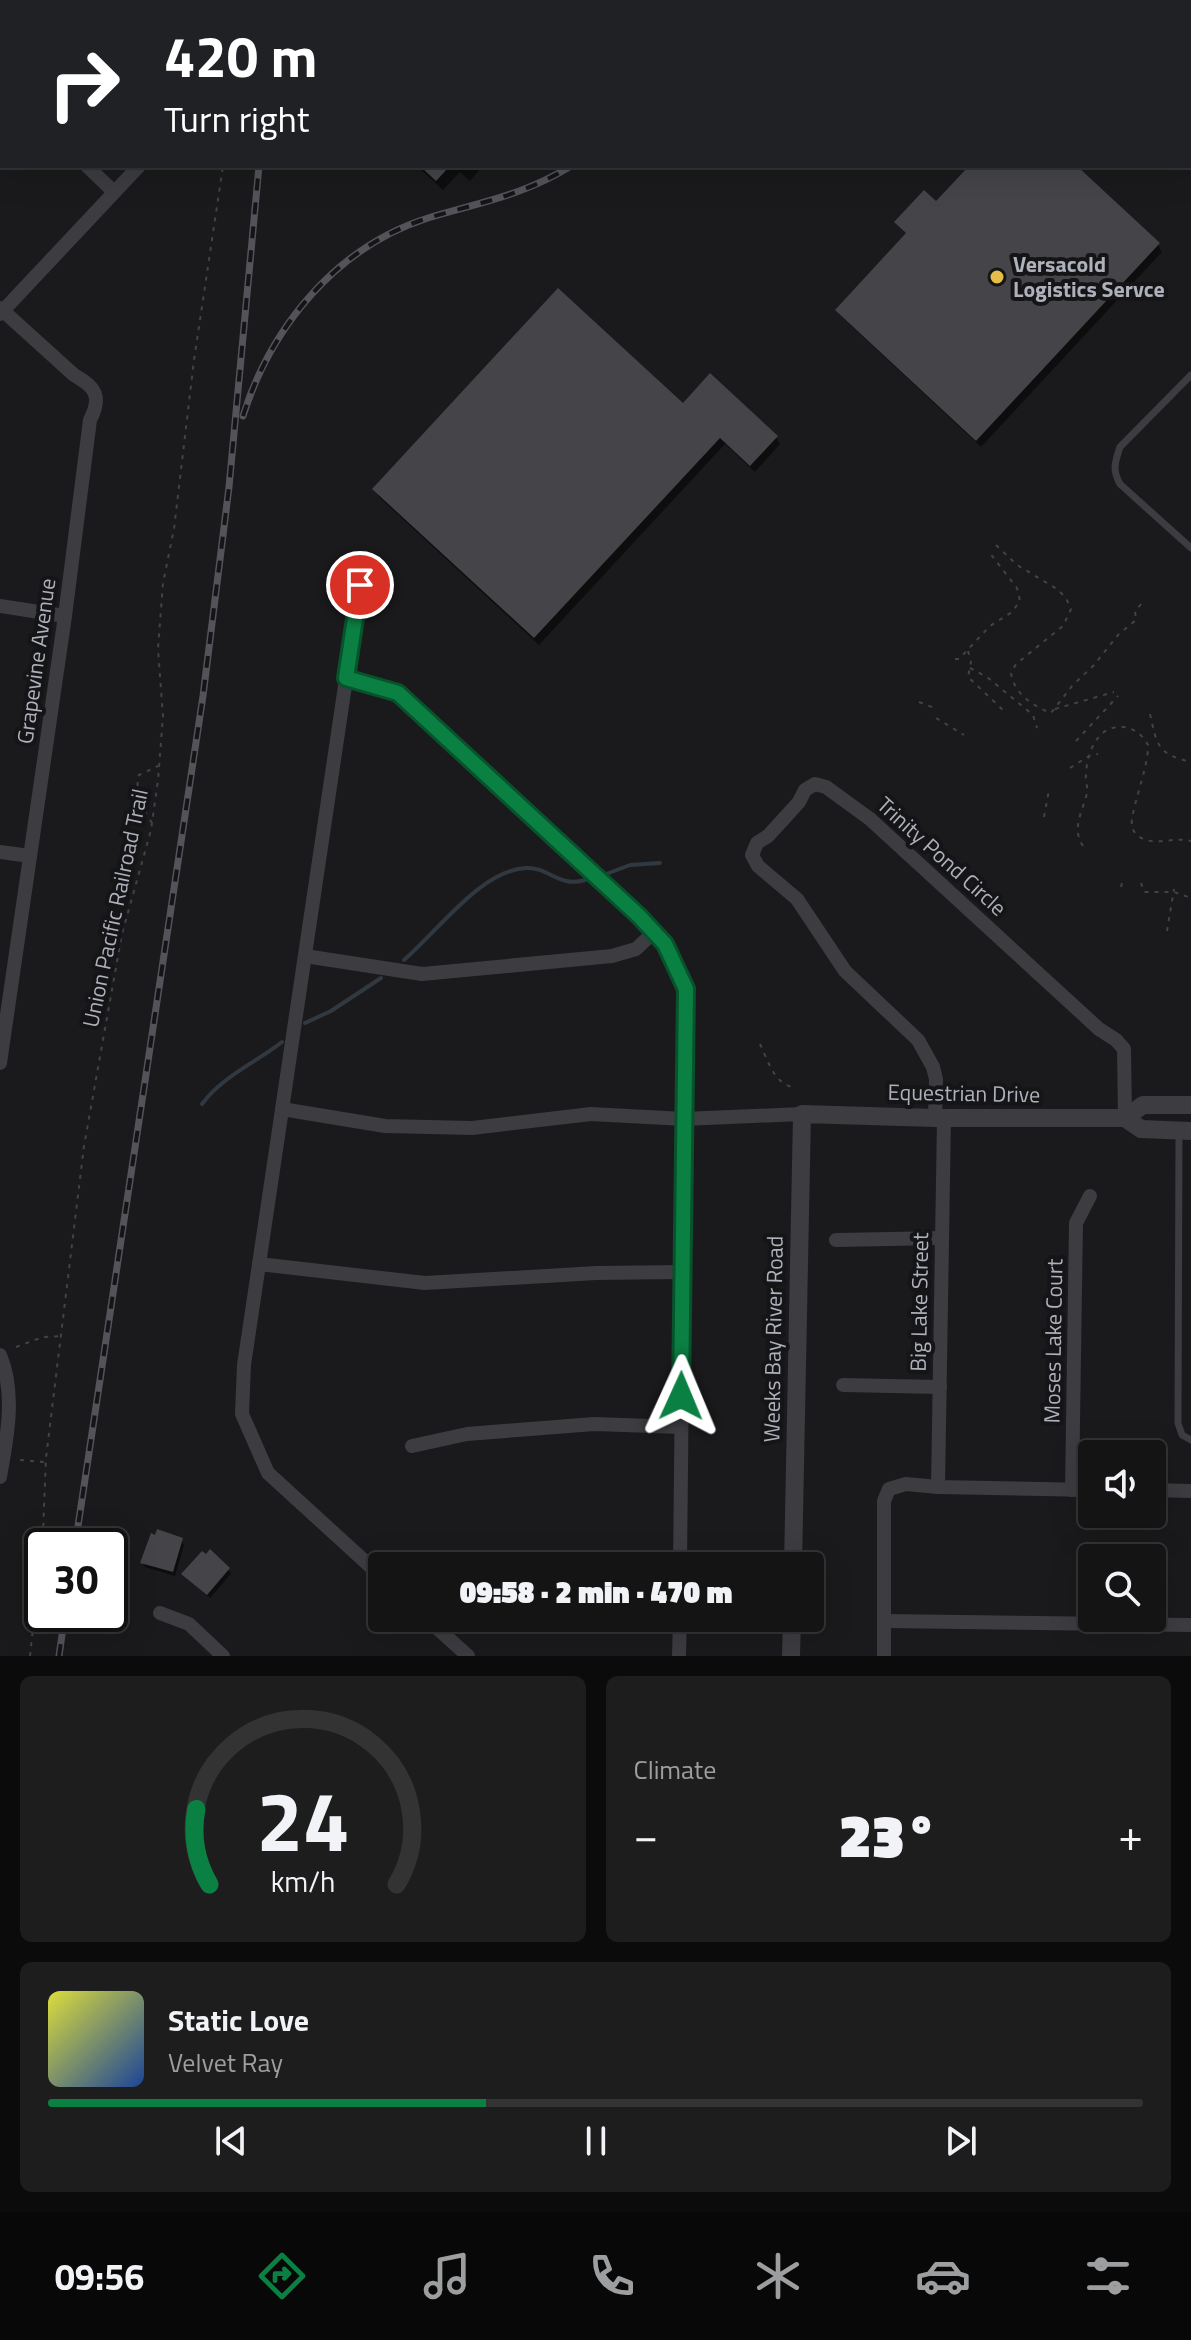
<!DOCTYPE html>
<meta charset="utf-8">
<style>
:root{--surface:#141415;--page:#1d1d1e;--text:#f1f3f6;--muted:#9d9ea0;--line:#333334;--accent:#0b8043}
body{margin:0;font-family:"Titillium Web",sans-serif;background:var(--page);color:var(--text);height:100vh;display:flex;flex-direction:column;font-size:30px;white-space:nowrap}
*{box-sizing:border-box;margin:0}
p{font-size:26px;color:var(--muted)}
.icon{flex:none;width:44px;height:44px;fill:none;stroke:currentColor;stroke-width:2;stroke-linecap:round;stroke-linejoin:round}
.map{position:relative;height:1656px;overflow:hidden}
.details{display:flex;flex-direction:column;gap:20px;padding:20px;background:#0b0b0c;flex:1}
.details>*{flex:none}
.guide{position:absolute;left:0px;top:0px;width:1192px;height:168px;box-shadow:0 8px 32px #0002,0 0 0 2px var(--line);background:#202124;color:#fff;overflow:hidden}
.tools{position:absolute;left:1078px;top:1440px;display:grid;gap:16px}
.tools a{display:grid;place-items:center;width:88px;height:88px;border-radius:8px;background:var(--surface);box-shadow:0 8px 32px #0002,0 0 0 2px var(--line);font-size:40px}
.speed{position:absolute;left:24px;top:1528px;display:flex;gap:16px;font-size:40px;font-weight:700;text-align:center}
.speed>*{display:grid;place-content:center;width:104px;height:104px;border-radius:50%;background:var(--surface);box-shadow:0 8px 32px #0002,0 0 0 2px var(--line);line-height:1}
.speed .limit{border:4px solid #111;border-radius:12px;background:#fff;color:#111}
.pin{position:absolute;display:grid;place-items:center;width:68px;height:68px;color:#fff;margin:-34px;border:4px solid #fff;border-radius:50%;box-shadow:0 2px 8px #0007}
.me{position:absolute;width:88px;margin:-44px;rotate:1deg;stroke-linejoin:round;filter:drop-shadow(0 0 6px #0008)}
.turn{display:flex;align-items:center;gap:28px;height:168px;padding:0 32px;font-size:36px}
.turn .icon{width:104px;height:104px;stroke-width:2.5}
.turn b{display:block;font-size:56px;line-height:68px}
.big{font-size:60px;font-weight:800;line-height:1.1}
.details .widget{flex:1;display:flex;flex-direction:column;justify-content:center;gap:12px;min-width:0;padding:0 28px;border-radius:12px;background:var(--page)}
.details .dial{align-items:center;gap:0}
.dial svg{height:208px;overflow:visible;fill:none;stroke:var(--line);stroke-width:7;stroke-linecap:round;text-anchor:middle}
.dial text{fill:var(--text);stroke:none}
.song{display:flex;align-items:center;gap:24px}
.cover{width:96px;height:96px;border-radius:12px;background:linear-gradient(135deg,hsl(60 70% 55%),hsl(220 70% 35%))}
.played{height:8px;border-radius:4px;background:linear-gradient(90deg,var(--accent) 40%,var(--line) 40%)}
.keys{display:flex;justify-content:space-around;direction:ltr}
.heat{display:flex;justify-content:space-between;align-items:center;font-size:44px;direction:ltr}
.details .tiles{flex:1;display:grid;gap:20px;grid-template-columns:1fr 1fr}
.widget:last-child{grid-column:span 2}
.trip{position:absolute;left:368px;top:1552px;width:456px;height:80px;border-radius:8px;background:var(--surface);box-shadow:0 8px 32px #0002,0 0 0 2px var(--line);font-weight:800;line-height:80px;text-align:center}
.menu{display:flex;height:128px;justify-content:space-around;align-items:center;background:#080808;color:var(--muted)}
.menu .icon{width:56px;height:56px}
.menu .current{color:var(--accent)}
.menu b{font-size:36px;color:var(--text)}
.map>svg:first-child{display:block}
.shadow{fill:#0007}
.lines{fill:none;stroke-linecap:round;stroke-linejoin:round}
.stream{stroke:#313840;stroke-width:4}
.building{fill:#454549}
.path{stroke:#424348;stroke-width:2;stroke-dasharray:4 6;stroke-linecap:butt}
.service{stroke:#3c3c41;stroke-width:7}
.minor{stroke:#3c3c41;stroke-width:14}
.tertiary{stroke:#3c3c41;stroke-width:18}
.primary{stroke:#585960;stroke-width:24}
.rail-casing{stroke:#53545a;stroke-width:7}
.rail{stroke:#151517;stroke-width:4;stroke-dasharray:12;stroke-linecap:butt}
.route-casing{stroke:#07532c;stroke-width:20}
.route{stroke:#0b8043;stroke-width:14}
.poi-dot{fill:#e6bc49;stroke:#151517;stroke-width:3}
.labels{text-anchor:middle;stroke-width:8;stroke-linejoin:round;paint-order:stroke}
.poi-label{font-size:22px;font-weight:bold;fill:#aeb1bb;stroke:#151517;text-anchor:start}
.street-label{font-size:22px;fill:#aeb1bb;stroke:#151517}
</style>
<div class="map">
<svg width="1191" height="1656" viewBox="0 0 1191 1656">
<rect width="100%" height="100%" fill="#1a1a1c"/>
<!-- shadow -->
<g class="shadow">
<path d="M425,0H612L423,2Z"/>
<path d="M417,166H483L470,181L460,172L443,190Z"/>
<path d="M972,166H1074L1158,245L1162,252L981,447L842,317L838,310L907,235L897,222L936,204Z"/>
<path d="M683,406L776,437L780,444L755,472L725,444L539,645L379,497L375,489Z"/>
<path d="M181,1540L184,1545L175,1576L145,1567L143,1563Z"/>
<path d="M228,1569L231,1574L210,1598L184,1574Z"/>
</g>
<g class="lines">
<!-- stream -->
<g class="stream">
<path d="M601,876L630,865L660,863"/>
<path d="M404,960C438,931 481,870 526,868C549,867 559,888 585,880"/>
<path d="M305,1023L331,1011L381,978"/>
<path d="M202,1104C223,1076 255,1063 282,1042"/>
</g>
</g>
<!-- building -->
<g class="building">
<path d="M420,166H450L436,181Z"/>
<path d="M969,166H1077L1160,243L976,441L835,310L906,233L894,222L924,190L936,201Z"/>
<path d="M558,288L683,403L710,373L778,436L750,466L720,438L534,638L372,489Z"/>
<path d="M157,1529L183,1538L173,1572L140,1563L151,1533L155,1535Z"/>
<path d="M210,1549L230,1568L207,1595L181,1574L202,1551L206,1554Z"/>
</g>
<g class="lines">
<!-- path -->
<g class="path">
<path d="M216,2V0"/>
<path d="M244,2L246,0"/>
<path d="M996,545L1017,565L1057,589L1066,598L1071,609L1063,626L1016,664L1011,673C1014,694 1033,706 1051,713L1072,686L1094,665L1118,635L1136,620L1135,611L1143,602"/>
<path d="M968,651L971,662L968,677L1003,710L1001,713"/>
<path d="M955,659H959L990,626L1012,612L1020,601L1017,588L989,552"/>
<path d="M970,668L987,677L1033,715L1037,728"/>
<path d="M919,702L937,709"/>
<path d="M1055,709L1114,692"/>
<path d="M1150,714C1157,745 1157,754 1191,762"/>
<path d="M936,718L964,735"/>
<path d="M1076,741L1118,696"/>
<path d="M1070,768L1089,756L1098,754"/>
<path d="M1044,817L1049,790"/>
<path d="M152,823C143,810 134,791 139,775L158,766"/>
<path d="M1083,846C1071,828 1083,811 1087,793C1088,787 1085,780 1086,774C1087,752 1098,724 1124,727C1136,729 1143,736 1148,745C1149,767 1129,814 1132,827C1134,834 1140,838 1146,840C1160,844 1176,837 1191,841"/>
<path d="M1141,883L1144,892H1174L1191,898"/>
<path d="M1121,887L1123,879"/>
<path d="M1167,931L1174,889"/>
<path d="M760,1044C768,1060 773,1082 792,1087"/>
<path d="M16,1347L43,1337L61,1336"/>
<path d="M20,1460L44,1462"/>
<path d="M30,1656L43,1532L46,1458L84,1146L122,934L151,830L158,780L163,716L158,649L163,583L174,529L194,360L223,166"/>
</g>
<!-- service -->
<g class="service">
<path d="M1190,146L1191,147"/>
<path d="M1191,375L1120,447C1115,462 1112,470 1120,484L1191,548"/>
<path d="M1179,1132L1178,1423L1182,1435L1191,1440"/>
</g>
<!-- minor -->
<g class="minor">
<path d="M128,2V0"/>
<path d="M296,2L298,0"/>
<path d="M0,85L2,87"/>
<path d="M87,166L114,192"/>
<path d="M0,308L74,375C96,387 102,397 90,420L65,616L0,1063"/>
<path d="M0,314L139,166"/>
<path d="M360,585L244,1365L242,1414L268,1473L382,1577"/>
<path d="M0,606L65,616"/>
<path d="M346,678L398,693L639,916L665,944L686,989L680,1566"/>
<path d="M0,852L30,856"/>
<path d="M305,956L422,974L612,956L636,949L654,932"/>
<path d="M282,1109L385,1126L472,1128L591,1114L684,1119L802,1114"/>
<path d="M935,1118L936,1079L933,1067L918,1040L845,971L797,899L758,866L752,855L757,843L768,836L799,802L805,790L815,784L826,787L870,819L1099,1029L1116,1040L1124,1049L1125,1118"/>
<path d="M836,1240L942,1238"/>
<path d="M259,1264L425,1283L596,1273L682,1272"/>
<path d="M0,1355C16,1393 7,1438 0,1477"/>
<path d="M843,1385L940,1387"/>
<path d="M412,1446L467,1434L594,1424L681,1427"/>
<path d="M938,1487L944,1118"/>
<path d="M1072,1490L1076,1223L1090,1196"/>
<path d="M1152,1490L1191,1491"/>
<path d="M160,1613L189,1624L223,1656"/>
<path d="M426,1618L468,1656"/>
<path d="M885,1621L1191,1625"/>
<path d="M679,1656L680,1618"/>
<path d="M884,1656V1501L889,1489L906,1484L938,1487L1092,1490"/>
</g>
<!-- tertiary -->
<g class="tertiary">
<path d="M1125,1118L1143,1105H1191"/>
<path d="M793,1566L802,1114L935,1118H1125L1141,1129L1191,1131"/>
<path d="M791,1656L792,1618"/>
</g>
<!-- primary -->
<g class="primary">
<path d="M1008,0L1011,2"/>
<path d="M1069,0L1073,2"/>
<path d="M1190,46L1191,47"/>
<path d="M1190,77H1191"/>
</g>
<!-- rail casing -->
<g class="rail-casing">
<g id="rail">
<path d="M273,2V0"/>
<path d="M243,416C271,327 336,247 428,218C481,202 522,196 571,166"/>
<path d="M75,1546L203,696L229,487L259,166"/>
<path d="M59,1656L65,1614"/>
</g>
</g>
<!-- rail -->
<use href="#rail" class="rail"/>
</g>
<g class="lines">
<!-- route casing -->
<g class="route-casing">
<path id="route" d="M360,585L346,678L398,693L639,916L665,944L686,989L681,1396"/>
</g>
<!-- route -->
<use href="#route" class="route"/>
</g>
<!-- markers -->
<circle class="poi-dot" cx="997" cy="277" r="8"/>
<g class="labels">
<!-- poi labels -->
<g class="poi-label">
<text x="1013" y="272">Versacold<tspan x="1013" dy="25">Logistics Servce</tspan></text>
</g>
<!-- street labels -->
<g class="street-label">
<text transform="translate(36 661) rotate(-82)" y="8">Grapevine Avenue</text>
<text transform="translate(942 856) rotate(42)" y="8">Trinity Pond Circle</text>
<text transform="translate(115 908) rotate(-78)" y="8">Union Pacific Railroad Trail</text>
<text transform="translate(964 1093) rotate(1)" y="8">Equestrian Drive</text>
<text transform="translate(919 1302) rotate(-89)" y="8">Big Lake Street</text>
<text transform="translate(773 1339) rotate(-89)" y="8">Weeks Bay River Road</text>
<text transform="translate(1053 1341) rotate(-89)" y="8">Moses Lake Court</text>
</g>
</g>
</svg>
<div class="tools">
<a><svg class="icon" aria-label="sound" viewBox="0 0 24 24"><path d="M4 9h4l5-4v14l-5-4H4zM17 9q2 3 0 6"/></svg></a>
<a><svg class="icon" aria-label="search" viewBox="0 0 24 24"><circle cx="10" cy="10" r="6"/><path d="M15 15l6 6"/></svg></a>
</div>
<div class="speed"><div class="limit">30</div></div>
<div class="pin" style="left:360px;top:585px;background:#d93025"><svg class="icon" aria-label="arrive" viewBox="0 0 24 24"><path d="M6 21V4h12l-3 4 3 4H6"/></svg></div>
<svg class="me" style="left:681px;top:1396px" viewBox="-20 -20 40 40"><path d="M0-17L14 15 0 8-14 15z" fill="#0b8043" stroke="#fff" stroke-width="4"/></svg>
<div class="trip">09:58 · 2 min · 470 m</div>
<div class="guide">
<div class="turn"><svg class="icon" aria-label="right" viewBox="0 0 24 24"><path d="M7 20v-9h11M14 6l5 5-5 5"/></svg><div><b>420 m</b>Turn right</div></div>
</div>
</div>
<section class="details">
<div class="tiles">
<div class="widget dial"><svg viewBox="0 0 100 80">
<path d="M14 69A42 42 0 1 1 86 69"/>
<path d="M14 69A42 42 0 0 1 9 40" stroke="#0b8043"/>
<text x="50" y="56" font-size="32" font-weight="700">24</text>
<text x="50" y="72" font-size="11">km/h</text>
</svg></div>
<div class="widget"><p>Climate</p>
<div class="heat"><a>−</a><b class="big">23°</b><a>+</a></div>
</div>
<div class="widget">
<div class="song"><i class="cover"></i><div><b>Static Love</b><p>Velvet Ray</p></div></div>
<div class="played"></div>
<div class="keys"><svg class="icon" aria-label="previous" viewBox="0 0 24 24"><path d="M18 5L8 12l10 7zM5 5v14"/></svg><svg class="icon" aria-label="pause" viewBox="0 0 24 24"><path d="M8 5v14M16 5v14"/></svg><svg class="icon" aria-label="next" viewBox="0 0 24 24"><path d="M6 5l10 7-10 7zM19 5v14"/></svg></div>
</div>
</div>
</section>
<nav class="menu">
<b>09:56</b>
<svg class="icon current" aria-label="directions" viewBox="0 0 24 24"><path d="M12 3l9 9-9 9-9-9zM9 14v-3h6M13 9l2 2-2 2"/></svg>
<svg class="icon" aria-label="music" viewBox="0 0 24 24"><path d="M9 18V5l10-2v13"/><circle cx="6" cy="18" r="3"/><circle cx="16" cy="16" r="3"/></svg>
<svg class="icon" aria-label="phone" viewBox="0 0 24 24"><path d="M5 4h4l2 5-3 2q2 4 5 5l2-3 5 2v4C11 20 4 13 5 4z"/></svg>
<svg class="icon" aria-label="climate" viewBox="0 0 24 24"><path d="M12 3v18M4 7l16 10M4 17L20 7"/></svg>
<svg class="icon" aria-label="car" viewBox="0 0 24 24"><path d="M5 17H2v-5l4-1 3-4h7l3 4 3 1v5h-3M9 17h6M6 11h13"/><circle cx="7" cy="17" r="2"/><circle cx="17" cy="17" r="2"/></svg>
<svg class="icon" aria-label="filters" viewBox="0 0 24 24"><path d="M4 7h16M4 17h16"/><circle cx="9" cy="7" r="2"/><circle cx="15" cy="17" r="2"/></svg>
</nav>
